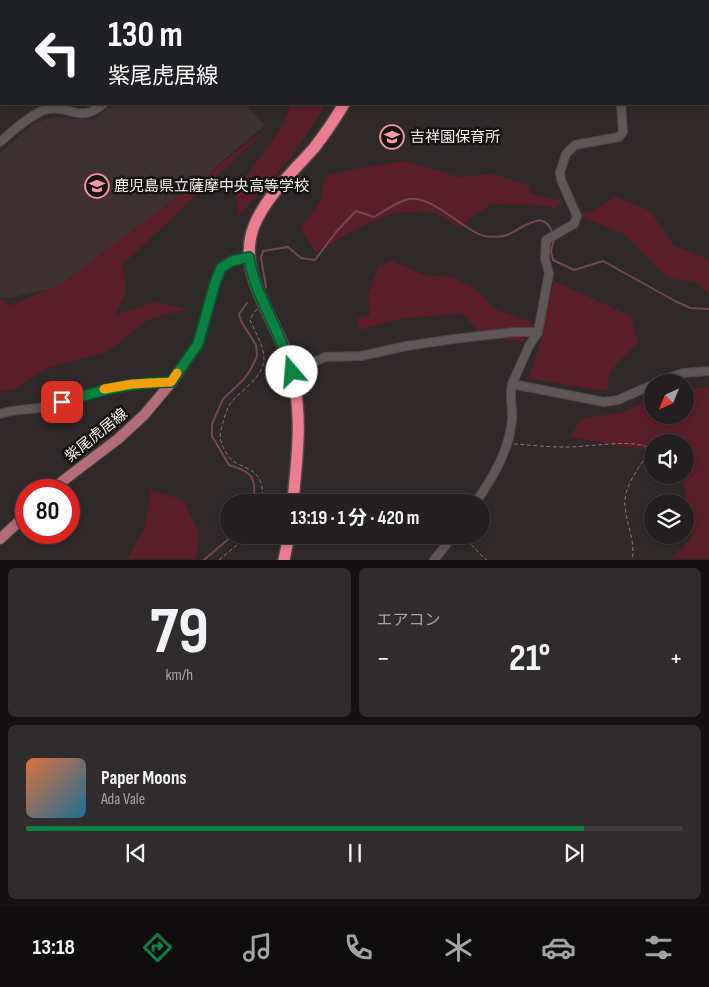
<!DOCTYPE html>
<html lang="ja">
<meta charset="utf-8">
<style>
:root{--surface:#241f20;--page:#302c2d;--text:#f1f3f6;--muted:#a3a2a5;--line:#413d3e;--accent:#0b8043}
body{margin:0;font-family:"Sofia Sans Condensed","Noto Sans JP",sans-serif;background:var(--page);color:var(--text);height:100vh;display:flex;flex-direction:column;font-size:19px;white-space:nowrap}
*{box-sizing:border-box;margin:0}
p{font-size:16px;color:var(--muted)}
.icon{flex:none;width:28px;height:28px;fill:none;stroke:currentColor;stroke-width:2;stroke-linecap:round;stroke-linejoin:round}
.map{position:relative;height:560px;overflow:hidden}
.drawer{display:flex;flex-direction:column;gap:8px;padding:8px;background:#141112;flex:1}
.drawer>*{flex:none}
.hud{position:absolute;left:0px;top:0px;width:710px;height:105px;box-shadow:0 2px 8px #0003,0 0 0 1px var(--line);background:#202124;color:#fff;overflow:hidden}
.needle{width:32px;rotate:223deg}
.fabs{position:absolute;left:644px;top:374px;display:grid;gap:10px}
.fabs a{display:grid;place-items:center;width:50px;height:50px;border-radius:50%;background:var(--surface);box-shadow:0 2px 8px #0003,0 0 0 1px var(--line);font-size:25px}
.speed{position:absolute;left:15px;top:479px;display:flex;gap:10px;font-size:25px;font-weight:700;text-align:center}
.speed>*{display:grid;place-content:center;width:65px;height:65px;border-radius:50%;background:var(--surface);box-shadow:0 2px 8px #0003,0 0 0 1px var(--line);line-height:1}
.speed .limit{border:8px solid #d22;background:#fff;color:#111}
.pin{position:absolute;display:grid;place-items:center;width:42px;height:42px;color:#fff;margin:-21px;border-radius:10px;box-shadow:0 2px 8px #0006}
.me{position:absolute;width:55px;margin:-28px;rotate:342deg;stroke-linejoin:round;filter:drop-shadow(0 0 4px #0008)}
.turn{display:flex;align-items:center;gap:18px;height:105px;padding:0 25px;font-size:22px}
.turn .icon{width:65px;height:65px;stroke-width:2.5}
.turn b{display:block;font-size:35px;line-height:42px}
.big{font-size:38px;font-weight:700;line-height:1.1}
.drawer .tile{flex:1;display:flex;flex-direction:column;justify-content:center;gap:8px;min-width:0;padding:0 18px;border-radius:8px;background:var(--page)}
.drawer .dial{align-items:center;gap:0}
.dial b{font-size:65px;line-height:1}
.song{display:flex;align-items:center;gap:15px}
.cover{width:60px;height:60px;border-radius:8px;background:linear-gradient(135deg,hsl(20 70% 55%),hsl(200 70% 35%))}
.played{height:5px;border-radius:2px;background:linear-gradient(90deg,var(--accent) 85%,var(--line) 85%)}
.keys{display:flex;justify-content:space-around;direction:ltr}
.heat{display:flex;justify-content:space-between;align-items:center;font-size:28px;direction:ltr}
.drawer .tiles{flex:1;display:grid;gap:8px;grid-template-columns:1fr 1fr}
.tile:last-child{grid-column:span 2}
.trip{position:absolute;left:220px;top:494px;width:270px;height:50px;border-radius:25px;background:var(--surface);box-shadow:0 2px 8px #0003,0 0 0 1px var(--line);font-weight:700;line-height:50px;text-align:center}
.tab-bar{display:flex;height:80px;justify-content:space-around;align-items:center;background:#0e0c0d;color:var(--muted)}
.tab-bar .icon{width:35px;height:35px}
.tab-bar .selected{color:var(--accent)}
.tab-bar b{font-size:22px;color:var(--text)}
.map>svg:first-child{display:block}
.built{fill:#3f3133}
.green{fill:#5a1e2b}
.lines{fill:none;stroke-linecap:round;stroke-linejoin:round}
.stream{stroke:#714854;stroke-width:2}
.minor-casing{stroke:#4d4748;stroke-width:10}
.major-casing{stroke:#4d4748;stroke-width:12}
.highway-casing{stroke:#4d4748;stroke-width:14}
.path{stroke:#7f797a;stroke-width:1;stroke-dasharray:4 2.5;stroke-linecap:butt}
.minor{stroke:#5e5657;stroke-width:8}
.major{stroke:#b36d7a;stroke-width:10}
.highway{stroke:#ec7d91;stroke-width:11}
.route-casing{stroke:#07532c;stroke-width:12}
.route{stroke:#0b8043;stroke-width:9}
.slow{stroke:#f59e0b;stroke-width:9}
.labels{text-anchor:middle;stroke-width:5;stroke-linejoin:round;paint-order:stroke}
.poi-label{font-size:15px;fill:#f4f0f0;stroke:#161313;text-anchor:start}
.street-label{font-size:15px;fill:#f4f0f0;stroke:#161313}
</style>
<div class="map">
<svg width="709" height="560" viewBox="0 0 709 560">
<rect width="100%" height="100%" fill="#30292a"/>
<!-- built -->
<path class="built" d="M113,104H244L265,125L154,219L66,285L9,298L0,297V153L34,123L54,117L94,120Z"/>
<!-- green -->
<g class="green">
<path d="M291,104H326L289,160L238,216L236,192L283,125Z"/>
<path d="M268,128L123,264L126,292L115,315L155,302L187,309L149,319L108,351L48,368L14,389L0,392V298L10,306L62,283Z"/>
<path d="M406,161L458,177L492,174L529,185L530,194L564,201L555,209L541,205L491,204L459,227L436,213L397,212L358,228L316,252L301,228L321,200L325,176L354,169Z"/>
<path d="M616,197L650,211L673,245L709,260V294L697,283L668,278L624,234L576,215L592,211Z"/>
<path d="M392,261L424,275L452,277L476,289L495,309L533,323L531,334L521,343L480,334L463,313C448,316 434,315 419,317C398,318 380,324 360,330L356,319L370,315L368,295L378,267Z"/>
<path d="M554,281L631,316L638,342L610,371L607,391L529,379L545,326L547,306Z"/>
<path d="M709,387V559H672L691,538L685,487L675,475H685V442H652V451L570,437L582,418L622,413L652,399V415H685V389Z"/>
<path d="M151,490L183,500L199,533L196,559H127L145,528Z"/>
</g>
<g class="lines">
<!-- stream -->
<g class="stream">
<path d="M554,239L551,251L553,260L574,270L603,261L675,301L690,308L709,309"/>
<path d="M266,287L261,258L263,251L288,247L301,258L315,260L336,232L356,211L374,217C384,211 394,204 405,200C429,191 462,230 484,236C489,237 502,237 507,235C521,230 543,207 552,232"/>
<path d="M247,303L239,314L241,321L256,345L257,356L251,369L243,380L223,399L212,424V436L229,465C253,472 257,478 253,502"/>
<path d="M204,560L233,535"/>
</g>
<!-- minor casing -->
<g class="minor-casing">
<g id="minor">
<path d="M1,0L2,1"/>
<path d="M499,0L501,1"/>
<path d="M543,1L544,0"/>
<path d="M641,1V0"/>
<path d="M0,142C12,132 33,112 48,109C71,105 80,124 103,104"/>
<path d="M292,372L325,357L361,356L406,346L454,339L514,332H538"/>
<path d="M657,382L683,373L709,371"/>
<path d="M512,384L604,402L618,400L652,385"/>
<path d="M0,414L11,411L39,408L104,389L132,384L171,383"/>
<path d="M476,502C493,477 509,451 512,420C513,408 509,396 512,384L529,346L538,332L549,273L545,259L546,240L574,224L577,216L561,180L560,172L566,154L575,145L619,137L623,132L621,104"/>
<path d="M434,560L454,535"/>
</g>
</g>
<!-- major casing -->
<g class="major-casing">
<g id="major">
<path d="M53,490L64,480L118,439L144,415L171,383L198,344L215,283L221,268L232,261L249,257"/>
<path d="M0,539L26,515"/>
</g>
</g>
<!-- highway casing -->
<g class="highway-casing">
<g id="highway">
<path d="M418,1L420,0"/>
<path d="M293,502C296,465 302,426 295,388C292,372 288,356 281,341C266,305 238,267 254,226C266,196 293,172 314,148C325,134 335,119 344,104"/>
<path d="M284,560L289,535"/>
</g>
</g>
<!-- path -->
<g class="path">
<path d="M257,309L253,314L250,320C255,332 264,346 264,359C263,379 241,389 230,404C226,410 224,419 222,426C221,429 220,434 220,437C221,445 228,459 236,463C248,469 259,471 262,487C263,492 262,498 262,502"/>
<path d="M514,444C530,445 547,447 564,447C582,448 635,438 648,448V453C639,468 623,487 625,506C626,524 636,541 632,560"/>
<path d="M462,535L483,557L487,560"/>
<path d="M219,560L249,535"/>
</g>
<!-- minor -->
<use href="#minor" class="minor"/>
<!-- major -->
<use href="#major" class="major"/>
<!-- highway -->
<use href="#highway" class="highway"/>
</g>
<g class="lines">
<!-- route casing -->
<g class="route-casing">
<path id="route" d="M62,402C100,391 131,382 171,382L198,344L215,283L221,268L232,261L249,257C253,288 270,313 281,342C285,352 289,362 292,372"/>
</g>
<!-- route -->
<use href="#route" class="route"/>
<!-- slow -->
<path class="slow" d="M104,389L132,384L171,382L177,373"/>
</g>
<!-- icons -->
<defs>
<g id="school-ring" transform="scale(1.25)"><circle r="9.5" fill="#161313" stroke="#f39aa8" stroke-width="1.5"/><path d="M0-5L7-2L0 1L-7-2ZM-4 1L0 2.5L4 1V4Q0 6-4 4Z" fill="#f39aa8"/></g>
</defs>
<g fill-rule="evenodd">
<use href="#school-ring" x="392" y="137"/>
<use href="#school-ring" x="97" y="186"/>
</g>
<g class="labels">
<!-- poi labels -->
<g class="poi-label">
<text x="410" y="142">吉祥園保育所</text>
<text x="114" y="191">鹿児島県立薩摩中央高等学校</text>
</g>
<!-- street labels -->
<g class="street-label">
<text transform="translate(96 435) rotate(-39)" y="5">紫尾虎居線</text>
</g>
</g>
</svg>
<div class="fabs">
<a><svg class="needle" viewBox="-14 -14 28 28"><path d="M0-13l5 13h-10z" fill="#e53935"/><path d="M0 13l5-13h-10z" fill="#a3a2a5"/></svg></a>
<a><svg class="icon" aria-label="sound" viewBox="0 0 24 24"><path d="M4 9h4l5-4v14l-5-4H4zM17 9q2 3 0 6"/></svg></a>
<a><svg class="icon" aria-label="layers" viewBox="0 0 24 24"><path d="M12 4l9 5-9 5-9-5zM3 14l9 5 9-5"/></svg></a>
</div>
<div class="speed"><div class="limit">80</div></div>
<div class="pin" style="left:62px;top:402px;background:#d93025"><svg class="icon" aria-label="arrive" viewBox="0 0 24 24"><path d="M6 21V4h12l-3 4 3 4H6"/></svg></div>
<svg class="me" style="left:292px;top:372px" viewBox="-20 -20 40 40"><circle r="19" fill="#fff"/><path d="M0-13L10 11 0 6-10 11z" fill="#0b8043"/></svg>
<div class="trip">13:19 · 1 分 · 420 m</div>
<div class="hud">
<div class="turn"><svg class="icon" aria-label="left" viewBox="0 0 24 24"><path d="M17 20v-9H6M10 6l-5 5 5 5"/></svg><div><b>130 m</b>紫尾虎居線</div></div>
</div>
</div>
<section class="drawer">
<div class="tiles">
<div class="tile dial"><b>79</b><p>km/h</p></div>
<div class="tile"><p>エアコン</p>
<div class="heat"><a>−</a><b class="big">21°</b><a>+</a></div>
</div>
<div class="tile">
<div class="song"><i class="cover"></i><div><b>Paper Moons</b><p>Ada Vale</p></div></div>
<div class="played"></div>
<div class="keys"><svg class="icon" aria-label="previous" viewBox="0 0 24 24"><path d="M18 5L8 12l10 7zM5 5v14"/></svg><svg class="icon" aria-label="pause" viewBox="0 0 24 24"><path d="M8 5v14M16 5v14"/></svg><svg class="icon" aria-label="next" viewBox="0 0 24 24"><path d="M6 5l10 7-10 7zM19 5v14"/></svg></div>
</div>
</div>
</section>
<nav class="tab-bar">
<b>13:18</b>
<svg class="icon selected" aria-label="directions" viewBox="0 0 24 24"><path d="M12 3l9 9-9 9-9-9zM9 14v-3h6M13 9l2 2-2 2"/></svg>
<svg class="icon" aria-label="music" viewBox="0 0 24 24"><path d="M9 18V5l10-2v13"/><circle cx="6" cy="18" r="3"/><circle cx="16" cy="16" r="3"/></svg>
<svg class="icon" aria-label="phone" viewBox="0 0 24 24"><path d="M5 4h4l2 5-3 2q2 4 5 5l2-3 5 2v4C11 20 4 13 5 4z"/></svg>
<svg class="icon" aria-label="climate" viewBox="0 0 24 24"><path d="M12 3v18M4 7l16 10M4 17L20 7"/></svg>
<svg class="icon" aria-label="car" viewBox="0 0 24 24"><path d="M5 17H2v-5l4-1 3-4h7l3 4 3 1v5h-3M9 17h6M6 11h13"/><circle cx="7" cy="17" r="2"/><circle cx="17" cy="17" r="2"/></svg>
<svg class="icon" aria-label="filters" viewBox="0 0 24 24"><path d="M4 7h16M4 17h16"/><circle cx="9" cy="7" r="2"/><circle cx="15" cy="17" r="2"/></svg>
</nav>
